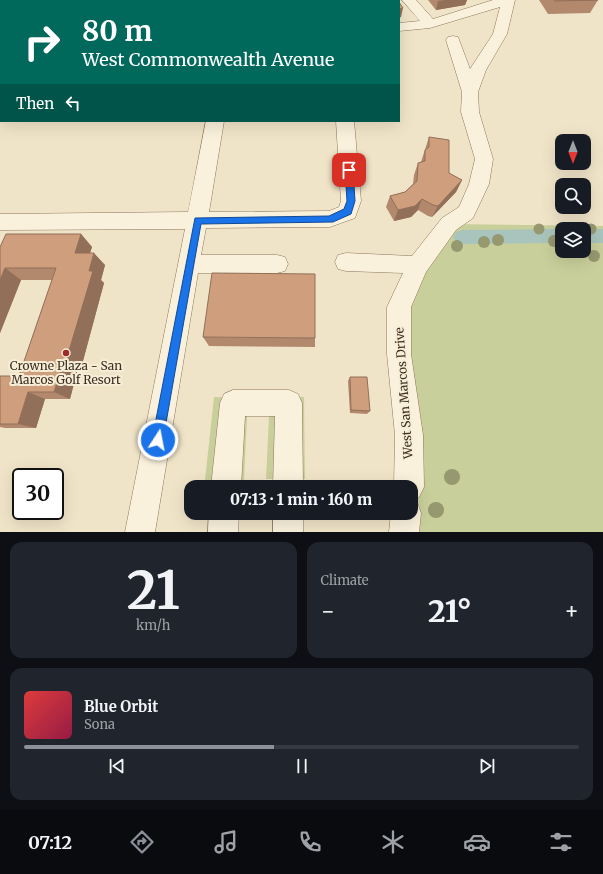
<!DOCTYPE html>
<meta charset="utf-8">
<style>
:root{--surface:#171b24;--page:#20242c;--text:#f1f3f6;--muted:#9ea1a6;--line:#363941;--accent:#8c9099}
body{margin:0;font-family:Merriweather,serif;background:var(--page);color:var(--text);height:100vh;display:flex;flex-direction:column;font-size:15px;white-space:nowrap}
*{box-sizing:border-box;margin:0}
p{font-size:13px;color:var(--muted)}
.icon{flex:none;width:22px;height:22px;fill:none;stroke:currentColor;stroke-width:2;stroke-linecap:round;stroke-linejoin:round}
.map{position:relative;height:532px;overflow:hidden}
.details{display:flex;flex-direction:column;gap:10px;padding:10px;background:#0d0f14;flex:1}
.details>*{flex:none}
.banner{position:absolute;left:0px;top:0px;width:400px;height:122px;box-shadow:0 4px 16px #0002;background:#00695c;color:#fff;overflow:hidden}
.needle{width:26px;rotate:180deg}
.tools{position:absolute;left:555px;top:134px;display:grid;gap:8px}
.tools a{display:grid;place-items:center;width:36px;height:36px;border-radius:8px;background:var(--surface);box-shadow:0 4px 16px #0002;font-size:20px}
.speed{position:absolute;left:12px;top:468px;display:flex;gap:8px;font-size:20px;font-weight:700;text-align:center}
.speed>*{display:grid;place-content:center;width:52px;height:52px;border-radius:50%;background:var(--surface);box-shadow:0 4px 16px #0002;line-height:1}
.speed .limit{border:2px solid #111;border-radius:6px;background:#fff;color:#111}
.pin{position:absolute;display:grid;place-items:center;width:34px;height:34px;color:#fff;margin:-17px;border-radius:8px;box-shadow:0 2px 6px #0006}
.me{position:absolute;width:44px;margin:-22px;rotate:11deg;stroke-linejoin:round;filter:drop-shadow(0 0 3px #0008)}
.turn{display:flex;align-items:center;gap:14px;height:84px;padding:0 16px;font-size:18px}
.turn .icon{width:52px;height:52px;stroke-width:2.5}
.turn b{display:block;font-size:28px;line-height:34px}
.then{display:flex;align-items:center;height:38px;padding:0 16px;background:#0003;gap:8px;font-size:15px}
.big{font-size:30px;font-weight:800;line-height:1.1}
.details .widget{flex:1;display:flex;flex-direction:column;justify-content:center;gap:6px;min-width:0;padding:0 14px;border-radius:12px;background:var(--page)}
.details .dial{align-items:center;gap:0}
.dial b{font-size:52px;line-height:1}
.song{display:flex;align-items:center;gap:12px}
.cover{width:48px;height:48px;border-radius:6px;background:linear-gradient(135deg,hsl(0 70% 55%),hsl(340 70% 35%))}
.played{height:4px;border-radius:2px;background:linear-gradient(90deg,var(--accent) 45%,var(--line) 45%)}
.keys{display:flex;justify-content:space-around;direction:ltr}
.heat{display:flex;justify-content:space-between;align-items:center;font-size:22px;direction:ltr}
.details .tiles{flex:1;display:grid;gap:10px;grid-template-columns:1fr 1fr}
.widget:last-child{grid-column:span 2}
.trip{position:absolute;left:184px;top:480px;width:234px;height:40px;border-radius:12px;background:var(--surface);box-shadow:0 4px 16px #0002;font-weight:800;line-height:40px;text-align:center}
.menu{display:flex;height:64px;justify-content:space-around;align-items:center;background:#090b0e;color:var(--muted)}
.menu .icon{width:28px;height:28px}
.menu .active{color:var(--accent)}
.menu b{font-size:18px;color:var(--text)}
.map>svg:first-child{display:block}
.green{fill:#c9cf9b;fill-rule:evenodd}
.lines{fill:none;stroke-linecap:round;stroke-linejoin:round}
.canal{fill:#a9c4bc;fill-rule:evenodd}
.minor-casing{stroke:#8d765c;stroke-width:1}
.minor{fill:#faf1dc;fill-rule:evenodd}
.tree{fill:#96986f}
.wall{fill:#b2896c}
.shaded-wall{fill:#916f58}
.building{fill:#cf9f7d;stroke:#916f58}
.route{fill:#1a73e8;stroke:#114b97}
.poi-dot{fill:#9e2a2b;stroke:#f7eed8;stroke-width:1.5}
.labels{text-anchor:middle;stroke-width:4;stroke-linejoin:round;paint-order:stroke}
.poi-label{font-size:12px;fill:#3d2e20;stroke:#f7eed8}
.street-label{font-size:12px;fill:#3d2e20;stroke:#f7eed8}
</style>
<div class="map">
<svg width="603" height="532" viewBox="0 0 603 532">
<rect width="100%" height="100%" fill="#f0e4c8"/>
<!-- green -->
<g class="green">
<path d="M449,224L603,226V532H393L411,513V487L399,307ZM562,229H584V251H562Z"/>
<path d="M270,396L304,397L305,479H266Z"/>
<path d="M214,397L248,398L244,480H205Z"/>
</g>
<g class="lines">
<!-- canal -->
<g class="canal">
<path d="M562,229V243L462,244L456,242L453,237L456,232L462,230Z"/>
<rect x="584" y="229" width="19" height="14"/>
</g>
<!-- minor casing -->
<g class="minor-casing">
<g id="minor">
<path d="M0,0H335L1,1L0,5Z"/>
<path d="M402,0H416L433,19L493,0H515L507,34L486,70L478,92L479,112L493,159L489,184L473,218L456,230L426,272L411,307V354L423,435L424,487L419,497L412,500L417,502L421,513L419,532H389L391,513H411V487H394L395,435L387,354V307L403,273L346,271L338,269L335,262L338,255L346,253L412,256L442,218L459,207L469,184L475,159L461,112L462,92L446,40L448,37L453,36L458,37L470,69L493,34L500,7L430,28L399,31V23L420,21Z"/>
<rect x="0" y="47" width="1" height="10"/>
<path d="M206,121H224L209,212L329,211L339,207L341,201L336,121H354L361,201L355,218L330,227L206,228L201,255H277L285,257L288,264L285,271L277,273H198L155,532H125L185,229L0,230V214L188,212Z"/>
<path d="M233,390H289L298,394L302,403L303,487H273L275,416H245L241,487H211L220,403L224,394Z"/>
<path d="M209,513H239L238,532H208Z"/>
<rect x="273" y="513" width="30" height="19"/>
</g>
</g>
<!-- minor -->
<use href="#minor" class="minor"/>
</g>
<!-- trees -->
<g class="tree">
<circle cx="539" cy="229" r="5.5"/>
<circle cx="591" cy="229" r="5.5"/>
<circle cx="498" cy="240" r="6"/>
<circle cx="554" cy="241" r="6"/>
<circle cx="484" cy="242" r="6"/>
<circle cx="457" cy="246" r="6"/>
<circle cx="594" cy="256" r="6"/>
<circle cx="452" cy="477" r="8"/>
<circle cx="436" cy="510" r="8"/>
</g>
<!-- wall -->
<g class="wall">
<path d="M356,0H397L398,1H356Z"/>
<path d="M428,0H467L465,5L436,10Z"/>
<path d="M539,0H598L590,13L548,14Z"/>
<path d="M429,137L449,173L462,180L456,192L432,217L428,216L418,210L411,217L394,221L386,207L390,196L405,192L413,184L414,175L418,163L421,162Z"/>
<path d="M81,234L92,247L90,253L105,265L101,280L104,283L80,372H77L70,399H45L36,428H5L0,427V376H19L52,280H21L0,333V247Z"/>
<path d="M203,337L315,338V347L209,346Z"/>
<path d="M350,377L370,411L367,414L350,413L348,381Z"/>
</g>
<!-- shaded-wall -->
<g class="shaded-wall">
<path d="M445,0H467L465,5L436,10L438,1Z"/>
<path d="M403,8L401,17L399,18V9Z"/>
<path d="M462,180L456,192L432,217L438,206Z"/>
<path d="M422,199L418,210L411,217L394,221L398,210Z"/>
<path d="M81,234L92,247L86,265L75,253Z"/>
<path d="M94,253L105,265L101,280L104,283L80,372L65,364L89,271Z"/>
<path d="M5,268L21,280L0,333V280Z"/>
<path d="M63,364L77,372L70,399L54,392Z"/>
<path d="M28,392L45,399L36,428L18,424Z"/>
</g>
<!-- building -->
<g class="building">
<path d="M75,0H128L127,1H75Z"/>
<rect x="257" y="0" width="63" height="1"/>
<path d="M362,0H397L398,1H362Z"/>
<path d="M554,0H598L555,1Z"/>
<path d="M399,2L403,8L399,9Z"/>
<path d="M429,137L449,140V173L462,180L438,206L433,205L422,199L415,206L398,210L390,196L405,192L417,181L418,163L425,161V150L429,147Z"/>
<path d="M6,234H81L75,253H94L89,271H93L65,364H63L54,392H28L18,424H0V376H19L56,268H5L0,280V247Z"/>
<path d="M212,273L315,274V338L203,337Z"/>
<path d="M350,377H367L370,411L351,410Z"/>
</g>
<!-- route -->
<path class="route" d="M349,167L353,170L355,201L351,214L333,222L201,224L163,440L162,445L158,446L154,445L152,440L195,218L329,216L344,209L347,201L345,170Z"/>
<!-- markers -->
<circle class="poi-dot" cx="66" cy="353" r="4"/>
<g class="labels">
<!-- poi labels -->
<g class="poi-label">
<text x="66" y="370">Crowne Plaza - San<tspan x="66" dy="14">Marcos Golf Resort</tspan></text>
</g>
<!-- street labels -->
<g class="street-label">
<text transform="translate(404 393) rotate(-94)" y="4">West San Marcos Drive</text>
</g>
</g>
</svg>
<div class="tools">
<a><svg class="needle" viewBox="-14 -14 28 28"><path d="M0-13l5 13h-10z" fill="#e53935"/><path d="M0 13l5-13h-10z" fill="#9ea1a6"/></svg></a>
<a><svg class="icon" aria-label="search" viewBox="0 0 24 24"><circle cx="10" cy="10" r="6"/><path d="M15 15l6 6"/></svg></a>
<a><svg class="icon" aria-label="layers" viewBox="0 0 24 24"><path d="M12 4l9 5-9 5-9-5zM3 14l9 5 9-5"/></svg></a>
</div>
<div class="speed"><div class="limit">30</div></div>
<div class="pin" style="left:349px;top:170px;background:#d93025"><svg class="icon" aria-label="arrive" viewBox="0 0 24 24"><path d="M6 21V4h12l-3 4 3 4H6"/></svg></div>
<svg class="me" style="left:158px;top:440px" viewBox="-20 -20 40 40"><circle r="17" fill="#1a73e8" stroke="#fff" stroke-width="3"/><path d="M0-11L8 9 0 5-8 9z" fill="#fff"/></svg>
<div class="trip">07:13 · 1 min · 160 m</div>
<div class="banner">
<div class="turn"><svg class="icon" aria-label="right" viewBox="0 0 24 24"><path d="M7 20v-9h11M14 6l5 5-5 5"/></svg><div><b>80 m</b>West Commonwealth Avenue</div></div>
<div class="then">Then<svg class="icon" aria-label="left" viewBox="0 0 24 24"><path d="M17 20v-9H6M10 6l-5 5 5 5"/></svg></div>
</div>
</div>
<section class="details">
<div class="tiles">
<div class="widget dial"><b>21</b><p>km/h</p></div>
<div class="widget"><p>Climate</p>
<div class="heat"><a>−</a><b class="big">21°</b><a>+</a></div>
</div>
<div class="widget">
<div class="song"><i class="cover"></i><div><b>Blue Orbit</b><p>Sona</p></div></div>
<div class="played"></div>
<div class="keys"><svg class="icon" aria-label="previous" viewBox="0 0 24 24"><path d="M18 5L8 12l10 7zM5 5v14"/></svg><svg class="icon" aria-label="pause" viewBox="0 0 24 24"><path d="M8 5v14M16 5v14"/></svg><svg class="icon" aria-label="next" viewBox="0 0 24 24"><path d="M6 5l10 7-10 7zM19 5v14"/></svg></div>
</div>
</div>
</section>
<nav class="menu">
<b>07:12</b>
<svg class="icon active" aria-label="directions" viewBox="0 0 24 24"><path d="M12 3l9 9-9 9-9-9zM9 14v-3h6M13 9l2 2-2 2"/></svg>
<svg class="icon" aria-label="music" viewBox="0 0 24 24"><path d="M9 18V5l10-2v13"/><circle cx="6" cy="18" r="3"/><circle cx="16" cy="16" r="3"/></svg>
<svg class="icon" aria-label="phone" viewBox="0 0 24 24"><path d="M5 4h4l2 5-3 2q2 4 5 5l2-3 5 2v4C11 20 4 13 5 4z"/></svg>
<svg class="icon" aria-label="climate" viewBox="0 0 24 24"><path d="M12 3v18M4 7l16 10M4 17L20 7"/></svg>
<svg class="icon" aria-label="car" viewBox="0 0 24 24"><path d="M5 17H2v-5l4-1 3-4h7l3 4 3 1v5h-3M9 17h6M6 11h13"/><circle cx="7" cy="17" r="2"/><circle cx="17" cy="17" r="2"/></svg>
<svg class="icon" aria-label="filters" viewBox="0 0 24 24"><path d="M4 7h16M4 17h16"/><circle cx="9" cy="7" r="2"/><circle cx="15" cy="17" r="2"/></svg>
</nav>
